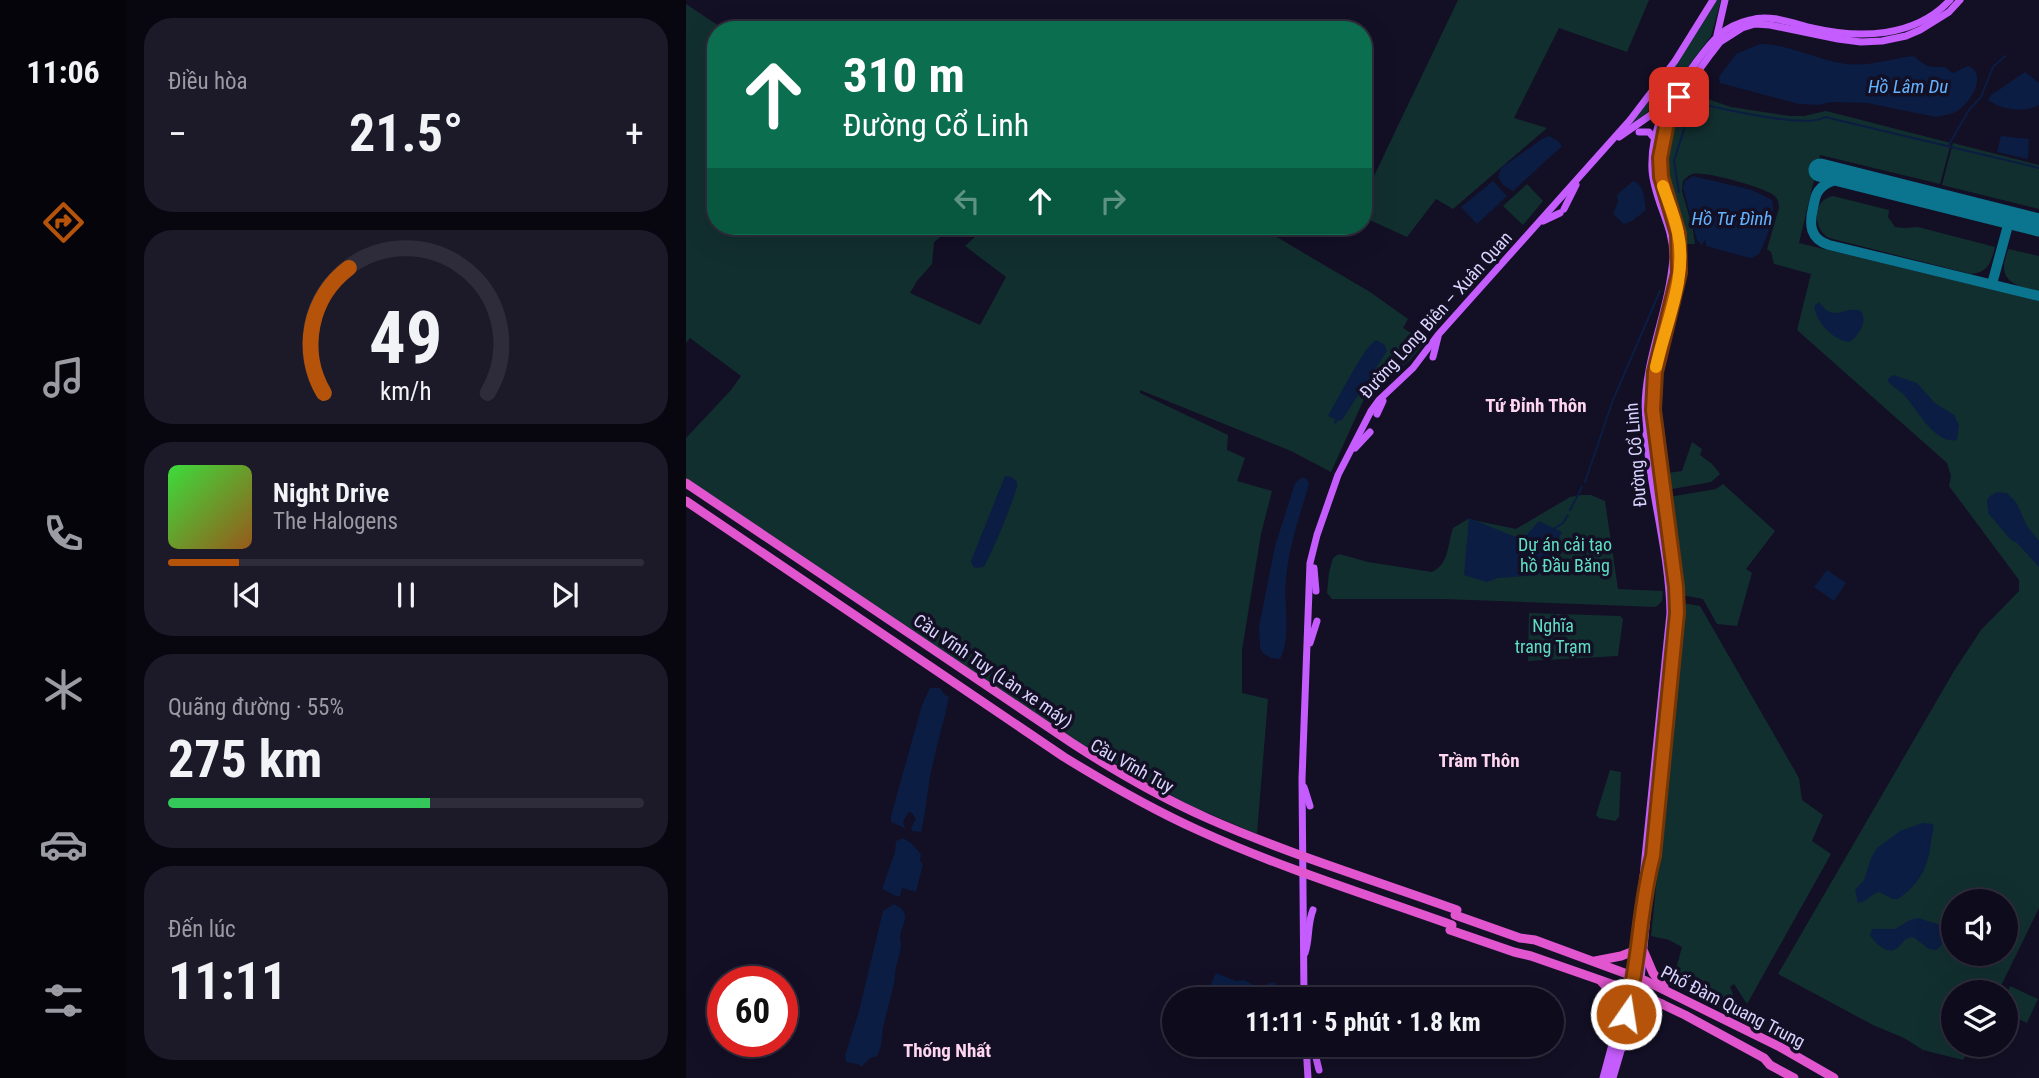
<!DOCTYPE html>
<html lang="vi">
<meta charset="utf-8">
<style>
:root{--surface:#0e0b1c;--page:#1c1929;--text:#f1f3f6;--muted:#9b9ba3;--line:#2e2b3b;--accent:#b45309}
body{margin:0;font-family:"Roboto Condensed",sans-serif;background:var(--page);color:var(--text);height:100vh;display:flex;flex-direction:column;font-size:26px;white-space:nowrap}
*{box-sizing:border-box;margin:0}
p{font-size:23px;color:var(--muted)}
.icon{flex:none;width:38px;height:38px;fill:none;stroke:currentColor;stroke-width:2;stroke-linecap:round;stroke-linejoin:round}
.map{position:relative;flex:1;overflow:hidden}
.details{display:flex;flex-direction:column;gap:18px;padding:18px;background:#08060f;width:560px}
.details>*{flex:none}
.top-card{position:absolute;left:21px;top:21px;width:665px;height:214px;border-radius:28px;box-shadow:0 7px 28px #0002,0 0 0 2px var(--line);background:#0b6e4f;color:#fff;overflow:hidden}
.fabs{position:absolute;left:1255px;top:889px;display:grid;gap:14px}
.fabs a{display:grid;place-items:center;width:77px;height:77px;border-radius:50%;background:var(--surface);box-shadow:0 7px 28px #0002,0 0 0 2px var(--line);font-size:35px}
.speed{position:absolute;left:21px;top:966px;display:flex;gap:14px;font-size:35px;font-weight:700;text-align:center}
.speed>*{display:grid;place-content:center;width:91px;height:91px;border-radius:50%;background:var(--surface);box-shadow:0 7px 28px #0002,0 0 0 2px var(--line);line-height:1}
.speed .limit{border:10px solid #d22;background:#fff;color:#111}
.pin{position:absolute;display:grid;place-items:center;width:60px;height:60px;color:#fff;margin:-30px;border-radius:14px;box-shadow:0 4px 10px #0006}
.me{position:absolute;width:77px;margin:-38px;rotate:13deg;stroke-linejoin:round;filter:drop-shadow(0 0 5px #0008)}
.turn{display:flex;align-items:center;gap:24px;height:147px;padding:0 21px;font-size:32px}
.turn .icon{width:91px;height:91px;stroke-width:2.5}
.turn b{display:block;font-size:49px;line-height:60px}
.lanes{display:flex;align-items:center;height:66px;padding:0 21px;background:#0003;justify-content:center;gap:35px;direction:ltr}
.lanes .off{opacity:.35}
.big{font-size:52px;font-weight:700;line-height:1.1}
.details .widget{flex:1;display:flex;flex-direction:column;justify-content:center;gap:10px;min-width:0;padding:0 24px;border-radius:28px;background:var(--page)}
.details .dial{align-items:center;gap:0}
.dial svg{height:182px;overflow:visible;fill:none;stroke:var(--line);stroke-width:7;stroke-linecap:round;text-anchor:middle}
.dial text{fill:var(--text);stroke:none}
.song{display:flex;align-items:center;gap:21px}
.cover{width:84px;height:84px;border-radius:10px;background:linear-gradient(135deg,hsl(120 70% 55%),hsl(30 70% 35%))}
.played{height:7px;border-radius:4px;background:linear-gradient(90deg,var(--accent) 15%,var(--line) 15%)}
.keys{display:flex;justify-content:space-around;direction:ltr}
.heat{display:flex;justify-content:space-between;align-items:center;font-size:38px;direction:ltr}
.charge{height:10px;border-radius:5px;background:linear-gradient(90deg,#34c759 55%,var(--line) 0)}
.trip{position:absolute;left:476px;top:987px;width:402px;height:70px;border-radius:35px;background:var(--surface);box-shadow:0 7px 28px #0002,0 0 0 2px var(--line);font-weight:700;line-height:70px;text-align:center}
main{display:flex;flex:1;min-height:0}
.dock{display:flex;flex-direction:column;width:126px;justify-content:space-around;align-items:center;background:#06040b;color:var(--muted)}
.dock .icon{width:49px;height:49px}
.dock .on{color:var(--accent)}
.dock b{font-size:32px;color:var(--text)}
.map>svg:first-child{display:block}
.green{fill:#122f2f;fill-rule:evenodd}
.water{fill:#0b1d42}
.lines{fill:none;stroke-linecap:round;stroke-linejoin:round}
.stream{stroke:#0b1d42;stroke-width:2}
.taxiway{stroke:#0b7590;stroke-width:10}
.runway{stroke:#0b7590;stroke-width:23}
.primary{stroke:#c55cfd;stroke-width:7}
.trunk{stroke:#e156ce;stroke-width:9}
.primary-bridge{stroke:#c55cfd;stroke-width:7}
.trunk-bridge{stroke:#e156ce;stroke-width:9}
.route-casing{stroke:#753606;stroke-width:18}
.route{stroke:#b45309;stroke-width:12}
.slow{stroke:#f59e0b;stroke-width:12}
.labels{text-anchor:middle;stroke-width:7;stroke-linejoin:round;paint-order:stroke}
.street-label{font-size:18px;fill:#dad4fe;stroke:#130f25}
.park-label{font-size:18px;fill:#60dec2;stroke:#130f25}
.water-label{font-size:19px;font-style:italic;fill:#63b2fd;stroke:#130f25}
.neighbourhood-label{font-size:19px;font-weight:bold;fill:#fed6ef;stroke:#130f25}
</style>
<main>
<nav class="dock">
<b>11:06</b>
<svg class="icon on" aria-label="directions" viewBox="0 0 24 24"><path d="M12 3l9 9-9 9-9-9zM9 14v-3h6M13 9l2 2-2 2"/></svg>
<svg class="icon" aria-label="music" viewBox="0 0 24 24"><path d="M9 18V5l10-2v13"/><circle cx="6" cy="18" r="3"/><circle cx="16" cy="16" r="3"/></svg>
<svg class="icon" aria-label="phone" viewBox="0 0 24 24"><path d="M5 4h4l2 5-3 2q2 4 5 5l2-3 5 2v4C11 20 4 13 5 4z"/></svg>
<svg class="icon" aria-label="climate" viewBox="0 0 24 24"><path d="M12 3v18M4 7l16 10M4 17L20 7"/></svg>
<svg class="icon" aria-label="car" viewBox="0 0 24 24"><path d="M5 17H2v-5l4-1 3-4h7l3 4 3 1v5h-3M9 17h6M6 11h13"/><circle cx="7" cy="17" r="2"/><circle cx="17" cy="17" r="2"/></svg>
<svg class="icon" aria-label="filters" viewBox="0 0 24 24"><path d="M4 7h16M4 17h16"/><circle cx="9" cy="7" r="2"/><circle cx="15" cy="17" r="2"/></svg>
</nav>
<section class="details">
<div class="widget"><p>Điều hòa</p>
<div class="heat"><a>−</a><b class="big">21.5°</b><a>+</a></div>
</div>
<div class="widget dial"><svg viewBox="0 0 100 80">
<path d="M14 69A42 42 0 1 1 86 69"/>
<path d="M14 69A42 42 0 0 1 25 14" stroke="#b45309"/>
<text x="50" y="56" font-size="32" font-weight="700">49</text>
<text x="50" y="72" font-size="11">km/h</text>
</svg></div>
<div class="widget">
<div class="song"><i class="cover"></i><div><b>Night Drive</b><p>The Halogens</p></div></div>
<div class="played"></div>
<div class="keys"><svg class="icon" aria-label="previous" viewBox="0 0 24 24"><path d="M18 5L8 12l10 7zM5 5v14"/></svg><svg class="icon" aria-label="pause" viewBox="0 0 24 24"><path d="M8 5v14M16 5v14"/></svg><svg class="icon" aria-label="next" viewBox="0 0 24 24"><path d="M6 5l10 7-10 7zM19 5v14"/></svg></div>
</div>
<div class="widget"><p>Quãng đường · 55%</p><b class="big">275 km</b><div class="charge"></div></div>
<div class="widget"><p>Đến lúc</p><b class="big">11:11</b></div>
</section>
<div class="map">
<svg width="1353" height="1078" viewBox="0 0 1353 1078">
<rect width="100%" height="100%" fill="#130f25"/>
<!-- green -->
<g class="green">
<path d="M772,0H963L941,52L873,28L828,118L861,128L767,209L750,199L721,237L677,217V199Z"/>
<path d="M1030,0H1035L1025,36L976,101L938,130L992,60Z"/>
<path d="M0,4L39,30H30V226H269L248,242L246,264L231,281L224,293L294,325L320,277L279,246L301,226H572L684,292L722,319L717,328L739,342L724,360L678,399L645,472L605,451L454,390V393L542,435L541,450L559,458L551,481L586,491L575,534L556,650V693L582,699L571,834L503,805L367,728L0,478V438L45,390L55,376L4,338L0,343Z"/>
<path d="M1004,93L1045,107L1104,116H1118L1140,111L1265,143L1254,184L1134,155L1113,243L1353,301V908L1312,992H1267V1045H1286L1277,1060L1237,1050L1218,1038L1187,1025L1092,974L1268,671L1295,630L1333,591V580L1263,486L1265,476L1261,463L1111,330L1125,274L1088,264L1085,252L1081,249L1093,208C1093,202 1092,198 1086,194C1076,187 1017,170 1006,174C1003,175 999,179 997,181L996,191L1007,230L1009,244H1000C997,222 988,202 983,181C975,152 987,116 1004,93ZM1267,901H1320V954H1267Z"/>
<path d="M1267,143L1353,165V209L1256,185Z"/>
<path d="M841,184L857,201L837,225L817,206Z"/>
<path d="M1147,196L1203,210L1202,217L1209,227L1218,228L1232,227L1309,247C1305,262 1303,272 1285,274L1143,238C1126,228 1126,200 1147,196Z"/>
<path d="M1322,249L1353,256V292C1340,288 1317,285 1318,266C1318,261 1321,254 1322,249Z"/>
<path d="M1006,442L1016,449L1014,455L1026,464L1034,474L1025,482L986,489L982,473L996,471Z"/>
<path d="M1037,484L1089,531L1060,569L1066,573L1051,626L1031,624L1017,599L995,595V584L983,497L1030,489Z"/>
<path d="M895,495H905L919,501L932,589L977,591L976,601L970,607L757,599H646L641,593L643,572L647,558L653,554L682,562L746,572C764,563 761,545 767,528L782,519L830,529L884,497Z"/>
<path d="M997,603L1014,606L1113,778L1116,800L1137,815L1126,841L1145,854L1061,1004L1048,984L1044,987L1047,994L1036,1009L986,984L996,947L983,940L965,936L996,632Z"/>
<path d="M843,613L934,616L937,619L932,656L842,661Z"/>
<path d="M924,770L935,772L933,817L929,821L913,818L910,815Z"/>
<path d="M1324,986L1352,999L1341,1023L1320,1013V997Z"/>
</g>
<!-- water -->
<g class="water">
<path d="M1074,44C1104,44 1132,61 1161,64C1183,67 1206,58 1228,56C1241,68 1242,67 1259,67L1267,73L1282,66C1302,74 1285,101 1273,110C1266,114 1258,116 1250,117L1181,103L1145,102L1132,105L1113,104L1034,83L1033,77L1050,54Z"/>
<path d="M1339,72L1353,83V105C1339,113 1315,110 1302,100L1305,95Z"/>
<path d="M863,136L872,141L876,146L827,191L817,185L812,177L815,168L856,139Z"/>
<path d="M1315,136L1343,139L1342,159L1311,152Z"/>
<path d="M1007,176L1066,190L1086,200C1090,213 1080,242 1073,254L1065,258L1060,257L1020,246L1019,239L1016,245L1011,240L997,188L999,181Z"/>
<path d="M807,181L821,196L791,224L775,207Z"/>
<path d="M947,181C959,185 958,200 960,210L946,221L938,224L927,214L932,202L931,195Z"/>
<path d="M1133,302C1149,324 1157,305 1175,311C1182,322 1173,335 1164,342C1148,341 1130,322 1128,306Z"/>
<path d="M690,340L698,344L701,351L656,420L651,421V423L648,424L649,419L642,416L644,412C653,398 678,346 690,340Z"/>
<path d="M1207,375L1231,383L1249,403L1268,415L1273,425L1271,440C1248,445 1231,408 1217,394C1213,390 1207,387 1203,383L1202,379Z"/>
<path d="M319,476L326,477L331,482V487C322,514 311,542 298,567L289,568L286,565L285,561Z"/>
<path d="M616,477L621,479L623,484C614,515 603,546 600,578C597,605 606,634 594,659L585,658L578,654L574,648L573,627L589,546L609,483Z"/>
<path d="M1311,492L1321,493L1330,502L1341,526L1353,541V567L1330,542L1325,540L1302,513L1301,499L1304,496Z"/>
<path d="M783,518L827,536L838,538L853,521L876,532L857,569L852,575L812,578L801,582L778,575Z"/>
<path d="M1141,570L1160,583L1148,601L1128,587Z"/>
<path d="M244,688H254L259,695L263,697C258,722 250,747 245,772C241,792 240,813 235,832L226,831L225,828L230,819L226,813L223,812L217,821L219,828L205,822V816L236,705Z"/>
<path d="M1237,823L1247,824C1248,831 1246,834 1245,841C1243,866 1233,885 1212,899H1207L1193,892C1185,894 1181,902 1172,903L1169,890L1178,880L1185,858L1191,848L1214,831Z"/>
<path d="M217,838L225,843L235,854L234,861L237,864L230,892L216,888L214,896H210L196,889L209,852L210,841Z"/>
<path d="M208,904C229,914 214,924 214,939C214,941 215,942 215,944C215,956 208,967 209,979L197,1027L195,1046L191,1056L184,1058L175,1067L172,1064L160,1062L159,1056L173,1011L197,911Z"/>
<path d="M1232,918L1258,926C1262,936 1258,944 1250,950L1243,949L1227,937C1214,939 1217,947 1208,950C1199,953 1188,942 1184,935L1186,929H1209L1224,920Z"/>
<path d="M530,973L550,981L558,980L571,987L589,982L592,999H524L522,990Z"/>
</g>
<g class="lines">
<!-- stream -->
<g class="stream">
<path d="M1262,146L1283,110L1295,97L1307,67L1319,56"/>
<path d="M993,192L988,161L999,126L1014,104C1039,109 1119,129 1139,117L1353,168"/>
<path d="M899,482L927,400L974,291"/>
<path d="M884,510L896,487"/>
<path d="M869,528L877,523L882,515"/>
</g>
<!-- taxiway -->
<g class="taxiway">
<path d="M1163,177C1152,179 1144,180 1136,187C1129,193 1129,200 1127,208C1123,225 1124,239 1143,245L1353,296"/>
<path d="M1306,284L1324,218"/>
</g>
<!-- runway -->
<path class="runway" d="M1134,170L1353,225"/>
<!-- primary -->
<g class="primary">
<path d="M1031,35L1039,0"/>
<path d="M953,132H963L969,139"/>
<path d="M933,137L972,110"/>
<path d="M878,209L890,185"/>
<path d="M857,221L874,213"/>
<path d="M747,357L752,337"/>
<path d="M691,414L697,401"/>
<path d="M669,448L684,432"/>
<path d="M628,568L630,591"/>
<path d="M624,643L631,621"/>
<path d="M618,787L624,806"/>
<path d="M956,887L984,613C983,546 960,480 959,413C958,359 983,311 987,258C988,226 968,201 966,170C964,127 983,98 1008,65C1025,42 1035,27 1064,20C1084,14 1106,23 1126,28C1173,39 1229,38 1264,0"/>
<path d="M619,953C624,939 621,924 627,910"/>
<path d="M945,975L951,927"/>
<path d="M955,979L991,600L966,410L969,372L989,293L994,252L992,234L974,168L975,148L981,122L987,106L1024,55L1034,42L1056,28L1069,24L1084,25L1152,39L1175,42L1196,41L1220,36L1234,30L1263,12L1274,0"/>
<path d="M618,999L616,779L624,563L631,535L652,475L685,411L693,400L727,368L752,335L944,120L989,61L1027,0"/>
<path d="M620,1045L622,1078"/>
<path d="M627,1045L633,1070"/>
<path d="M917,1078L941,989"/>
<path d="M927,1078L952,993"/>
</g>
<!-- trunk -->
<g class="trunk">
<path d="M769,915L834,938L849,940L960,981L1094,1047L1148,1078"/>
<path d="M764,930L828,952L845,956L957,995L999,1015L1078,1058L1084,1065L1108,1078"/>
<path d="M958,952L967,973L978,987"/>
<path d="M909,961L935,956L948,951"/>
<path d="M915,981L928,996L935,1016"/>
<path d="M945,1019L952,1014L976,1004"/>
</g>
<!-- primary-bridge -->
<path class="primary-bridge" d="M922,1078L947,990L960,881"/>
<!-- trunk-bridge -->
<g class="trunk-bridge">
<path d="M0,483L386,743C429,771 474,797 521,818C602,854 688,880 771,910"/>
<path d="M0,501L378,757C422,784 467,810 514,831C595,868 682,895 766,925"/>
</g>
</g>
<g class="lines">
<!-- route casing -->
<g class="route-casing">
<path id="route" d="M940,1014C954,962 953,908 967,856L991,613L990,587L967,410L969,372L993,273L992,234L975,177L974,158L981,122L993,97"/>
</g>
<!-- route -->
<use href="#route" class="route"/>
<!-- slow -->
<path class="slow" d="M970,367C979,325 1002,277 992,233C989,217 982,201 977,186"/>
</g>
<g class="labels">
<!-- street labels -->
<g class="street-label">
<text transform="translate(750 315) rotate(-48)" y="6">Đường Long Biên – Xuân Quan</text>
<text transform="translate(950 455) rotate(-95)" y="6">Đường Cổ Linh</text>
<text transform="translate(307 671) rotate(34)" y="6">Cầu Vĩnh Tuy (Làn xe máy)</text>
<text transform="translate(446 766) rotate(29)" y="6">Cầu Vĩnh Tuy</text>
<text transform="translate(1047 1007) rotate(27)" y="6">Phố Đàm Quang Trung</text>
</g>
<!-- park labels -->
<g class="park-label">
<text x="879" y="551">Dự án cải tạo<tspan x="879" dy="21">hồ Đầu Băng</tspan></text>
<text x="867" y="632">Nghĩa<tspan x="867" dy="21">trang Trạm</tspan></text>
</g>
<!-- water labels -->
<g class="water-label">
<text x="1222" y="93">Hồ Lâm Du</text>
<text x="1046" y="225">Hồ Tư Đình</text>
</g>
<!-- neighbourhood labels -->
<g class="neighbourhood-label">
<text x="850" y="412">Tứ Đỉnh Thôn</text>
<text x="793" y="767">Trầm Thôn</text>
<text x="261" y="1057">Thống Nhất</text>
</g>
</g>
</svg>
<div class="fabs">
<a><svg class="icon" aria-label="sound" viewBox="0 0 24 24"><path d="M4 9h4l5-4v14l-5-4H4zM17 9q2 3 0 6"/></svg></a>
<a><svg class="icon" aria-label="layers" viewBox="0 0 24 24"><path d="M12 4l9 5-9 5-9-5zM3 14l9 5 9-5"/></svg></a>
</div>
<div class="speed"><div class="limit">60</div></div>
<div class="pin" style="left:993px;top:97px;background:#d93025"><svg class="icon" aria-label="arrive" viewBox="0 0 24 24"><path d="M6 21V4h12l-3 4 3 4H6"/></svg></div>
<svg class="me" style="left:940px;top:1014px" viewBox="-20 -20 40 40"><circle r="17" fill="#b45309" stroke="#fff" stroke-width="3"/><path d="M0-11L8 9 0 5-8 9z" fill="#fff"/></svg>
<div class="trip">11:11 · 5 phút · 1.8 km</div>
<div class="top-card">
<div class="turn"><svg class="icon" aria-label="ahead" viewBox="0 0 24 24"><path d="M12 20V5M6 11l6-6 6 6"/></svg><div><b>310 m</b>Đường Cổ Linh</div></div>
<div class="lanes"><svg class="icon off" aria-label="left" viewBox="0 0 24 24"><path d="M17 20v-9H6M10 6l-5 5 5 5"/></svg><svg class="icon" aria-label="ahead" viewBox="0 0 24 24"><path d="M12 20V5M6 11l6-6 6 6"/></svg><svg class="icon off" aria-label="right" viewBox="0 0 24 24"><path d="M7 20v-9h11M14 6l5 5-5 5"/></svg></div>
</div>
</div>
</main>
